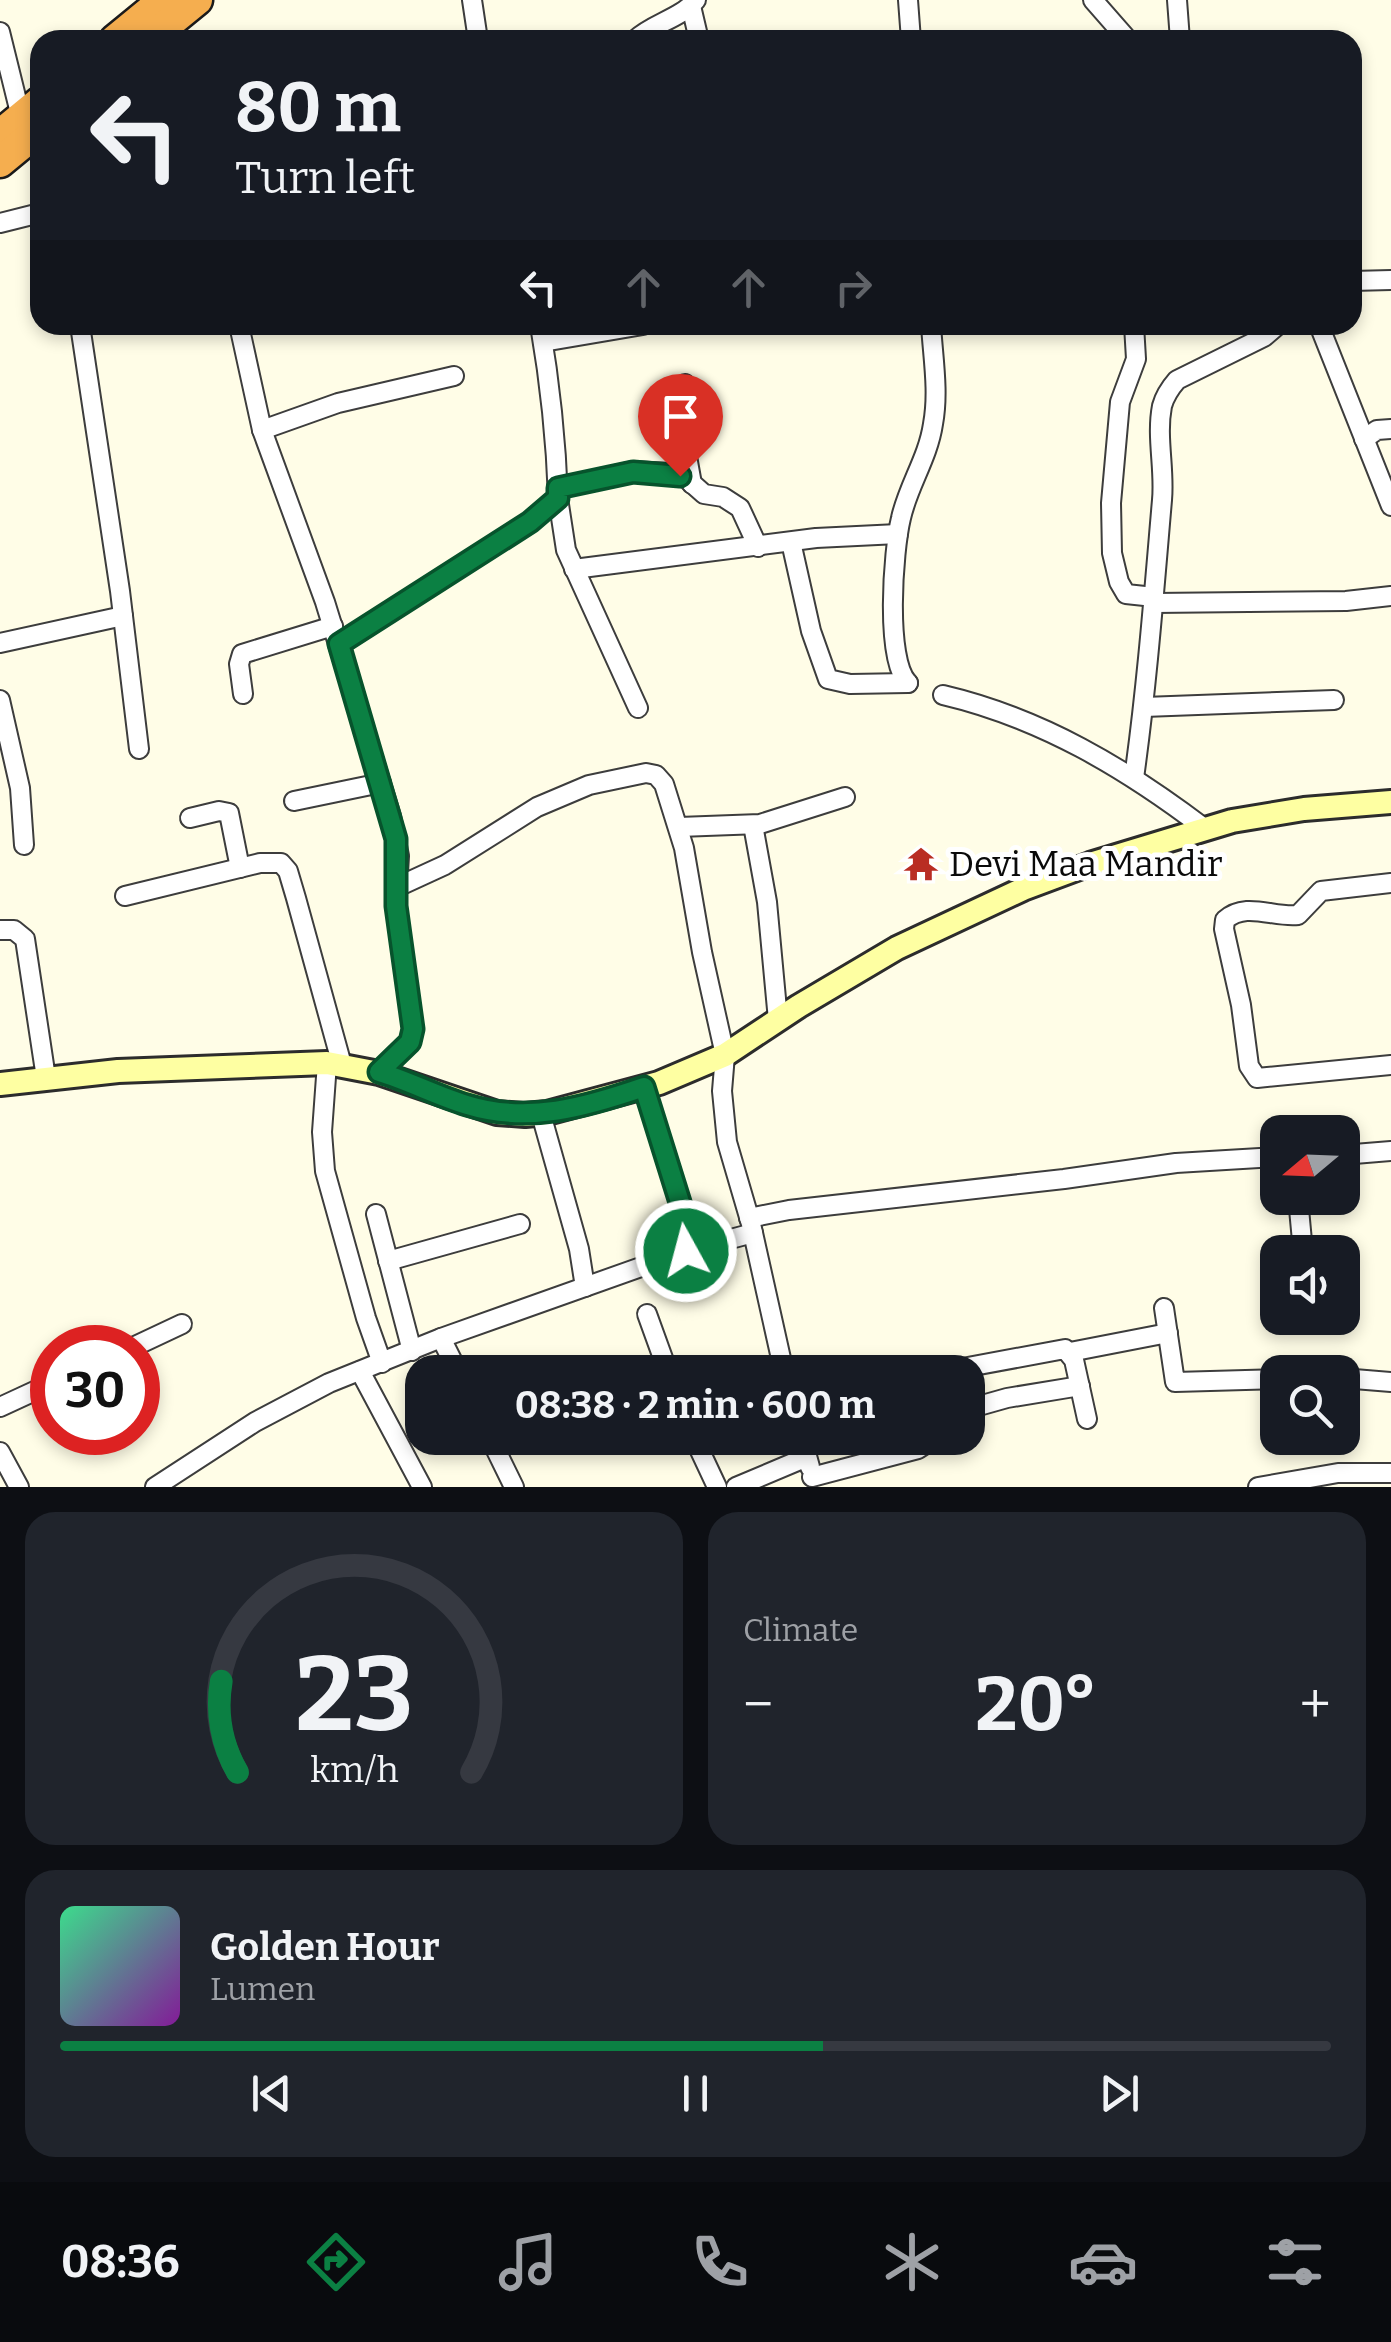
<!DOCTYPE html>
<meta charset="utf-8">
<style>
:root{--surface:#171b24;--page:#20242c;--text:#f1f3f6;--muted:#9ea1a6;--line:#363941;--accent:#0b8043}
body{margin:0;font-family:Bitter,serif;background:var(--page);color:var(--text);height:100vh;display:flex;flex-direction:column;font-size:38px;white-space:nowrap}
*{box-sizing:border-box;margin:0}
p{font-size:32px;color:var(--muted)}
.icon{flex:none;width:55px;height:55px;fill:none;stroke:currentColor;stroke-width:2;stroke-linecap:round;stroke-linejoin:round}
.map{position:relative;height:1487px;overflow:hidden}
.drawer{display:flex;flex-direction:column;gap:25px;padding:25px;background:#0d0f14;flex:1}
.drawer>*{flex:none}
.top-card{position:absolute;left:30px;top:30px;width:1332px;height:305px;border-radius:30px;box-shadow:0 5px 15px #0003;background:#171b24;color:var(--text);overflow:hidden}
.needle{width:65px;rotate:251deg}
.tools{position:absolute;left:1260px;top:1115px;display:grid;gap:20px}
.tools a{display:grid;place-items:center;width:100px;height:100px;border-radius:20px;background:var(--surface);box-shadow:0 5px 15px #0003;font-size:50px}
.speed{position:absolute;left:30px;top:1325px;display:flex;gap:20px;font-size:50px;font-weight:700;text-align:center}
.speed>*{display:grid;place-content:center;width:130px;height:130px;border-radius:50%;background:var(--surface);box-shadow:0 5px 15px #0003;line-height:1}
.speed .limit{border:15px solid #d22;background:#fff;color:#111}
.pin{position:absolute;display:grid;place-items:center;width:85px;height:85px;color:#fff;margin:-102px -42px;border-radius:50% 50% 50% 0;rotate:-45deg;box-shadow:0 0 10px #0007}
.pin .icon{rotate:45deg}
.me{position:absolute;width:110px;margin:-55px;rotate:353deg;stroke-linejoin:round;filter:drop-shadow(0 0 8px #0008)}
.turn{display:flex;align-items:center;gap:35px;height:210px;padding:0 40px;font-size:45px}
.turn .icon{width:130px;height:130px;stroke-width:2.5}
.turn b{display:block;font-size:70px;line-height:85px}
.lanes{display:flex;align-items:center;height:95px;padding:0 40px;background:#0003;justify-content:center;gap:50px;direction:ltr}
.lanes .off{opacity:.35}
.big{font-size:75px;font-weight:700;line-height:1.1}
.drawer .tile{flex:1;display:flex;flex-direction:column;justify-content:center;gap:15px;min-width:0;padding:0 35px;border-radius:30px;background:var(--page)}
.drawer .dial{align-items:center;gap:0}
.dial svg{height:260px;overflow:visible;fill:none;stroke:var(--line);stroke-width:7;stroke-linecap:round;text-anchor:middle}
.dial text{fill:var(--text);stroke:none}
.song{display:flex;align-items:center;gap:30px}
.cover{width:120px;height:120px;border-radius:15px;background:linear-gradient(135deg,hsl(150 70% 55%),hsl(290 70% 35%))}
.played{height:10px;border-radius:5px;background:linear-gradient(90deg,var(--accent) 60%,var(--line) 60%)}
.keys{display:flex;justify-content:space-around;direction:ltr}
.heat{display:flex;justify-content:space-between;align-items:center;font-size:55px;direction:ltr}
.drawer .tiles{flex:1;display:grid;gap:25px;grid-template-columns:1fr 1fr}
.tile:last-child{grid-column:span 2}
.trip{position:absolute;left:405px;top:1355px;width:580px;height:100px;border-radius:30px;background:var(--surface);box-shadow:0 5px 15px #0003;font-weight:700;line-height:100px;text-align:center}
.tabs{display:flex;height:160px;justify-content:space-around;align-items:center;background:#090b0e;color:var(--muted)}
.tabs .icon{width:70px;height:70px}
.tabs .active{color:var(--accent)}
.tabs b{font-size:45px;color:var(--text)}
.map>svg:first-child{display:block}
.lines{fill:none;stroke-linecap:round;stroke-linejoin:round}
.street-casing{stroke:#3d3d3d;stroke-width:22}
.secondary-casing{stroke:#2c2c2c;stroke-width:28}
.highway-casing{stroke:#1b1b1b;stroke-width:35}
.street{stroke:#fff;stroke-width:18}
.secondary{stroke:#feffa2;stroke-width:22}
.highway{stroke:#f5ae4f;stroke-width:30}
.route-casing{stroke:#07532c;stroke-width:25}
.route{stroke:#0b8043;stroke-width:18}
.labels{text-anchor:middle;stroke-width:10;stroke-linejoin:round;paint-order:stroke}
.poi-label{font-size:35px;fill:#0a0a0a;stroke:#fff;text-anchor:start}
</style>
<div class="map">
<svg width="1391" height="1487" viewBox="0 0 1391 1487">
<rect width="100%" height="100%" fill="#fffde7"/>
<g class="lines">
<!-- street casing -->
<g class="street-casing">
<g id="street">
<path d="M472,0L478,40"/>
<path d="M908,0L911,40"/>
<path d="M1093,0L1128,40"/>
<path d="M1177,0L1180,40"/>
<path d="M691,6L699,40"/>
<path d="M0,32L21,117"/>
<path d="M635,40C653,23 680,19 696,0"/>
<path d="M0,223L40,213"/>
<path d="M1352,281L1391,280"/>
<path d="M80,325L120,591L139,749"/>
<path d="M239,325L262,430L325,602L391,816L399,856L396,906L413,1029L410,1042L379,1073"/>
<path d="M1134,325L1136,359L1120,402L1111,503L1112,553L1119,582L1126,594L1154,597"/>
<path d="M1319,325L1391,506"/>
<path d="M543,342L643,325"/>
<path d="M685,384L683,434L692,484"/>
<path d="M262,430L338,403L454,376"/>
<path d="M1364,439L1377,430L1391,429"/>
<path d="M558,488L633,471L672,473L687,479L704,494L723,497L740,508L758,547"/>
<path d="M558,498L566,550L638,708"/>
<path d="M791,542L811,631L828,679L850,684L908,683"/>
<path d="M574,569L816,538L898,534"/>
<path d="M1154,603L1346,601L1391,596"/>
<path d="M0,643L123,616"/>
<path d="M339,645L530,522L558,498C556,439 550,383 540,325"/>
<path d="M908,683C885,660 893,551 901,518C908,486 928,458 933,424C939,392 933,358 931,325"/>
<path d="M243,694L239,664L242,654L333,626"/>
<path d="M943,695C1041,718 1125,768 1204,828"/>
<path d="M0,700L20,788L24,845"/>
<path d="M1144,707L1334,700"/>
<path d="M1134,778C1147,685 1154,593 1162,500C1165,469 1156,437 1162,406C1165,395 1170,388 1177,380L1264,337L1278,325"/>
<path d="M294,801L381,783"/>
<path d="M190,818L219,811L229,813L240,868"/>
<path d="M753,825L767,902L778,1020"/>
<path d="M679,827L760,824L845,797"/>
<path d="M1391,883L1321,891L1298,915C1273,918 1246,901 1225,920L1224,929L1241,1005L1249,1066L1257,1078L1391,1065"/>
<path d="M395,888L445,865L537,807L589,785L646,773L656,775L664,784L684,848L702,952L725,1055L722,1091L727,1142L751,1224L784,1372"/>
<path d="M125,896L260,863H281L288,871L296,898L342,1065"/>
<path d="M0,930H14L25,939L46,1078"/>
<path d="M327,1063L322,1132L325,1171L366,1318L382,1363"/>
<path d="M541,1114L579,1249L585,1287"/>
<path d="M1342,1155L1391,1151"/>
<path d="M1298,1198L1303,1252"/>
<path d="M376,1214L412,1351"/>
<path d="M749,1218L789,1210L1064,1179L1176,1163L1278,1157"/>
<path d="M686,1251L753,1233"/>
<path d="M388,1261L520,1224"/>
<path d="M1164,1308L1175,1382L1278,1379"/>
<path d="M647,1314L668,1372"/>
<path d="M1307,1318V1320"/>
<path d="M441,1338L458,1372"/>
<path d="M131,1348L182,1324"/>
<path d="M1070,1352L1168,1333"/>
<path d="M360,1371L422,1487"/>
<path d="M941,1372L1065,1349L1074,1360L1087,1419"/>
<path d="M1342,1378L1391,1382"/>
<path d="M0,1407L52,1383"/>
<path d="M968,1409L1007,1398L1080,1386"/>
<path d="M490,1438L514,1487"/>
<path d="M694,1438L717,1487"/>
<path d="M802,1438L810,1467"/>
<path d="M0,1452L19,1487"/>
<path d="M812,1477L918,1449L935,1438"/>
<path d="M155,1487L255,1422L329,1383L441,1338L686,1251L688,1228L643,1087"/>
<path d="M736,1487L807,1457"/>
<path d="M1258,1487L1338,1473H1391"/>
</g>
</g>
<!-- secondary casing -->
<g class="secondary-casing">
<path id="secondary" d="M0,1084L118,1071L327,1063L379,1073L497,1113L525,1115L547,1113L659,1083L725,1055L799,1006L897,948L1023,889L1090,864L1232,821L1304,809L1391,802"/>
</g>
<!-- highway casing -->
<g class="highway-casing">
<g id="highway">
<path d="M115,40L164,0"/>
<path d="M148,40L197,0"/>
<path d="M0,135L40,102"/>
<path d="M0,162L40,129"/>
</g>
</g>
<!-- street -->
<use href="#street" class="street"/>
<!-- secondary -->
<use href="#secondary" class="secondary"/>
<!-- highway -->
<use href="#highway" class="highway"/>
</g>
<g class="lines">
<!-- route casing -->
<g class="route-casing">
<path id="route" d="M680,476L633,472L558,488V498L530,522L339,644L396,839V906L413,1029L410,1042L379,1072C409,1081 437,1096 467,1105C528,1124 586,1107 644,1087L688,1228L686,1251"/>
</g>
<!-- route -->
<use href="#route" class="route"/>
</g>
<!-- icons -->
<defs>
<g id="temple-bare" transform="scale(2.7)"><path d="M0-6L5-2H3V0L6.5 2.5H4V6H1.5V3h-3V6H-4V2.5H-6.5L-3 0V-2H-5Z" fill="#b92d23" stroke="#fff" stroke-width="2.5" paint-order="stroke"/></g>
</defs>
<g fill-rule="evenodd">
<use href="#temple-bare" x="921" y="864"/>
</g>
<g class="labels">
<!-- poi labels -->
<g class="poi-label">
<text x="949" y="876">Devi Maa Mandir</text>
</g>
</g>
</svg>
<div class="tools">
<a><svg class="needle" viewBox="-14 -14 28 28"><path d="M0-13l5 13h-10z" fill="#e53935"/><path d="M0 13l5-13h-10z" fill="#9ea1a6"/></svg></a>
<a><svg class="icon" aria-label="sound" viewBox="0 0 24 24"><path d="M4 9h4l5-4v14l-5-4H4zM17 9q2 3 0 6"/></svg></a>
<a><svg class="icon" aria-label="search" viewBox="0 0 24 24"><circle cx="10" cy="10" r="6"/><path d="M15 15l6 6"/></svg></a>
</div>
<div class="speed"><div class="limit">30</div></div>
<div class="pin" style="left:680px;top:476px;background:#d93025"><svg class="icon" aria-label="arrive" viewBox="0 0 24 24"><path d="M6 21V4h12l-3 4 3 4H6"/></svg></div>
<svg class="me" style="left:686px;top:1251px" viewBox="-20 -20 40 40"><circle r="17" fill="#0b8043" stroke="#fff" stroke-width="3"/><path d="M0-11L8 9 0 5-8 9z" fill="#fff"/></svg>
<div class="trip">08:38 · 2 min · 600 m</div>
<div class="top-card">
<div class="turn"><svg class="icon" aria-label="left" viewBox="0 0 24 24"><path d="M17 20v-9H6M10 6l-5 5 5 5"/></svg><div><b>80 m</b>Turn left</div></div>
<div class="lanes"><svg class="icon" aria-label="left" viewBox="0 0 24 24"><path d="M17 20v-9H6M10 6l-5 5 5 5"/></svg><svg class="icon off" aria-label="ahead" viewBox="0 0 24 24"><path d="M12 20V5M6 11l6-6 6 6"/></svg><svg class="icon off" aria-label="ahead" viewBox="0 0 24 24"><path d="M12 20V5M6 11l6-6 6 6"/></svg><svg class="icon off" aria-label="right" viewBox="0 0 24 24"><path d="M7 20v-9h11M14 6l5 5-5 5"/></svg></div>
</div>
</div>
<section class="drawer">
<div class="tiles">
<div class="tile dial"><svg viewBox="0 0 100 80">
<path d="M14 69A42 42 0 1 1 86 69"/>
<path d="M14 69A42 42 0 0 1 9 41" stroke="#0b8043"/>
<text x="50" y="56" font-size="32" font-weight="700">23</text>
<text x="50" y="72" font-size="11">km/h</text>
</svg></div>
<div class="tile"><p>Climate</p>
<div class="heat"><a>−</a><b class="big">20°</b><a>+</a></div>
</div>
<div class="tile">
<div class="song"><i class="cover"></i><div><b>Golden Hour</b><p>Lumen</p></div></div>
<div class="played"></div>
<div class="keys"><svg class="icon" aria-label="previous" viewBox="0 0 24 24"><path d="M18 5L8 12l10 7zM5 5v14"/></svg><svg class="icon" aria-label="pause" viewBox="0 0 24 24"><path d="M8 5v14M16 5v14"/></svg><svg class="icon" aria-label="next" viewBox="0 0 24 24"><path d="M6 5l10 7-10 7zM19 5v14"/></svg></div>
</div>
</div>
</section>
<nav class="tabs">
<b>08:36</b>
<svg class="icon active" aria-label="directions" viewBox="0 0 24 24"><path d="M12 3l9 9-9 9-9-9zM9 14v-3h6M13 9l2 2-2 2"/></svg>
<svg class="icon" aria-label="music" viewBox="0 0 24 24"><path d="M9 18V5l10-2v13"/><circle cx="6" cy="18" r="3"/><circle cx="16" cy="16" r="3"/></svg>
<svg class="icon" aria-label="phone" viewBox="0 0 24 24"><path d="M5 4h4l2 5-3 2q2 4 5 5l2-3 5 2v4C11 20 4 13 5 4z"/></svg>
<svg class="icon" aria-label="climate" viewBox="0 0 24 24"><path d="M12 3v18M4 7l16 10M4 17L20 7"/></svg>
<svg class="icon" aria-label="car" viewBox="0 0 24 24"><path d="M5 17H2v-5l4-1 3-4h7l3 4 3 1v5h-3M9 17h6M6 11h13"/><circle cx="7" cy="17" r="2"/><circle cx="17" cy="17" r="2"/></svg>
<svg class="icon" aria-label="filters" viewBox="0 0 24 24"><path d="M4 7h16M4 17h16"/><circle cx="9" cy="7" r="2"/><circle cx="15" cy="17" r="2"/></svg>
</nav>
